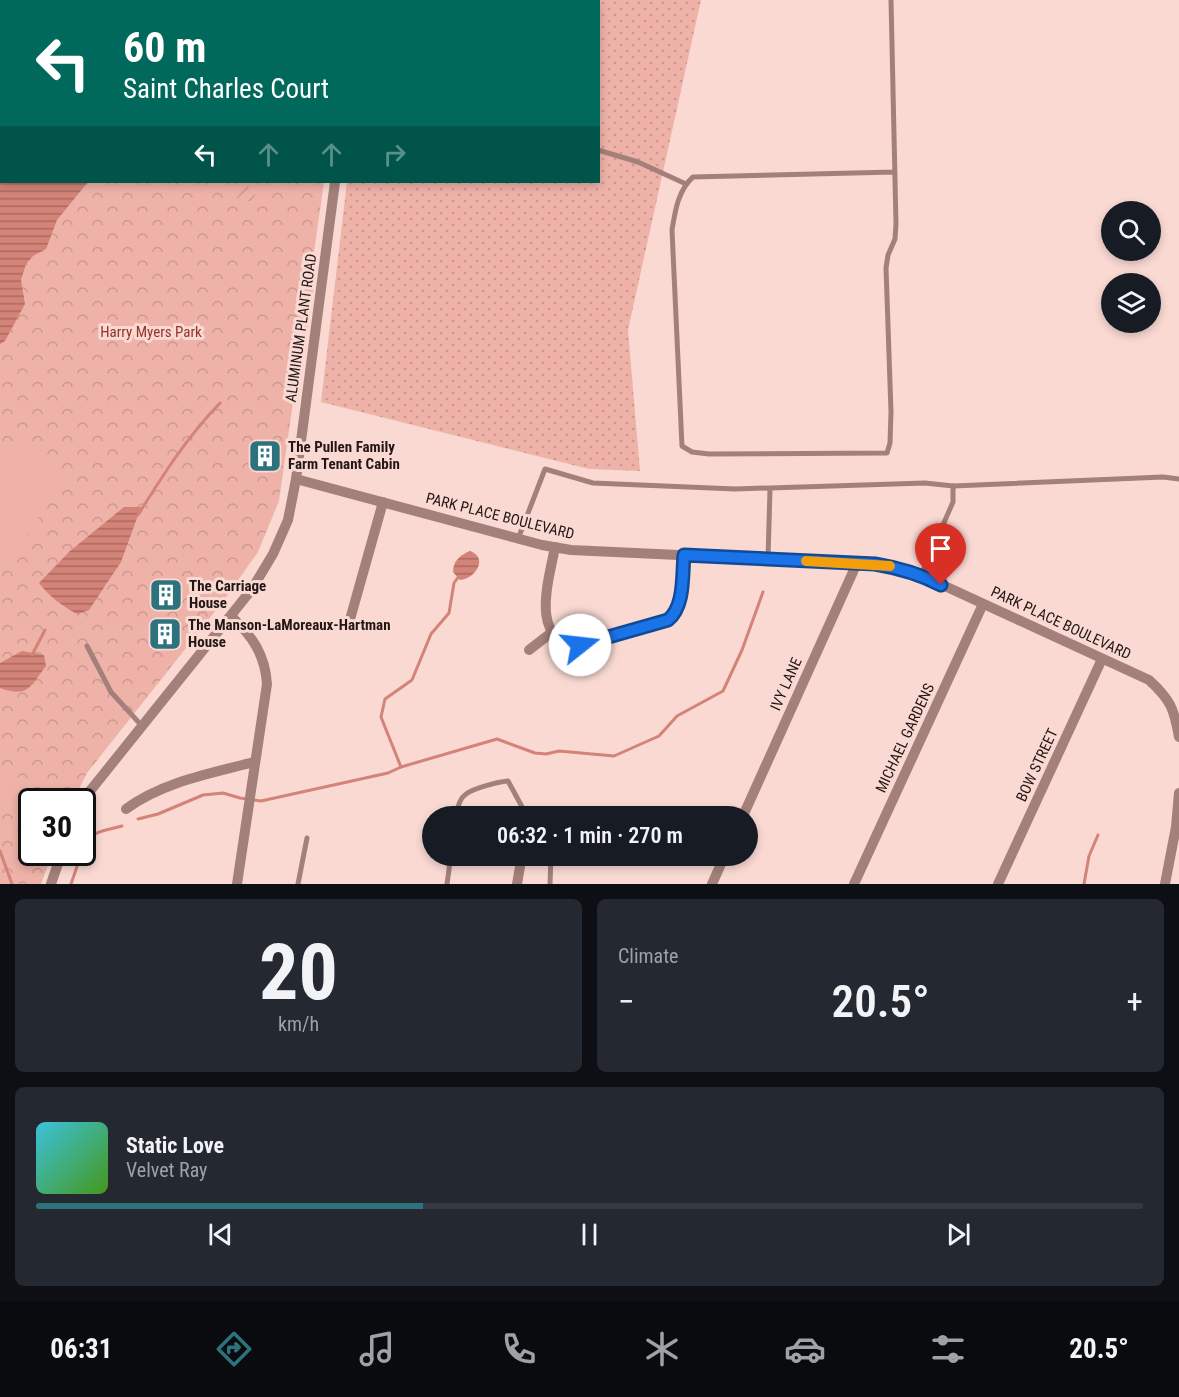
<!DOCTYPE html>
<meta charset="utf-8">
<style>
:root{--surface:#171b24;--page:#242831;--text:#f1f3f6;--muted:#9ea1a6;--line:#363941;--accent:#2c737e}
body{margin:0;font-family:"Roboto Condensed",sans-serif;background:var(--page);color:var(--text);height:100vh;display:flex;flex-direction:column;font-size:22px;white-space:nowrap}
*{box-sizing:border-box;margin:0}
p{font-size:20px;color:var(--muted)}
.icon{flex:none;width:33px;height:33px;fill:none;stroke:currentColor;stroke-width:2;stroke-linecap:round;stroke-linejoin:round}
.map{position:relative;height:884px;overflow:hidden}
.side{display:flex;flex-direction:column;gap:15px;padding:15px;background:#0d0f14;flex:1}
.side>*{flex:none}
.guide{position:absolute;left:0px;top:0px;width:600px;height:183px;box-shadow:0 3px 9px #0003;background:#00695c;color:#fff;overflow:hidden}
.tools{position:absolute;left:1101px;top:201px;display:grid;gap:12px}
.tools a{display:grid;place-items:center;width:60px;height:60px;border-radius:50%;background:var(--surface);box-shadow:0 3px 9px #0003;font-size:30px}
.speed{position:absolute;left:18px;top:788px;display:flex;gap:12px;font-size:30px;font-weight:700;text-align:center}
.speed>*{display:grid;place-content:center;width:78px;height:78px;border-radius:50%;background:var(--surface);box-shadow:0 3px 9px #0003;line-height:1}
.speed .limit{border:3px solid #111;border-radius:9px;background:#fff;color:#111}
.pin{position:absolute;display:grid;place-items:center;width:51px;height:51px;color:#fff;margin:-62px -26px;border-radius:50% 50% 50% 0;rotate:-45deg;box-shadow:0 0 6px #0007}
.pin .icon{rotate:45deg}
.me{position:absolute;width:66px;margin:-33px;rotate:74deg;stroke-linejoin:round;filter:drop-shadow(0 0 4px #0008)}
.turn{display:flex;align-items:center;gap:21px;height:126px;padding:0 24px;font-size:27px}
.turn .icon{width:78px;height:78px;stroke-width:2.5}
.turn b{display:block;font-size:42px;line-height:51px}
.lanes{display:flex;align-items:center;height:57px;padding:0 24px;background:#0003;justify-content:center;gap:30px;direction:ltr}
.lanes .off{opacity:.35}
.big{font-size:45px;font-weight:600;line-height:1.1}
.side .tile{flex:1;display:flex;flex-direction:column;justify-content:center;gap:9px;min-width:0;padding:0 21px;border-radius:9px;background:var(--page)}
.side .dial{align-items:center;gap:0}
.dial b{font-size:78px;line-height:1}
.song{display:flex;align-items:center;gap:18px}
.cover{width:72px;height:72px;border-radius:9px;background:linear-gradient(135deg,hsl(190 70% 55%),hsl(100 70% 35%))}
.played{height:6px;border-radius:3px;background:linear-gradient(90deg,var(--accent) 35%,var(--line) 35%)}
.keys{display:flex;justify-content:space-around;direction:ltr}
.heat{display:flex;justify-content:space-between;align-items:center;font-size:33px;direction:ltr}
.side .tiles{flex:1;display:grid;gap:15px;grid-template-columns:1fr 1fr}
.tile:last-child{grid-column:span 2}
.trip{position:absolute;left:422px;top:806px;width:336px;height:60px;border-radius:30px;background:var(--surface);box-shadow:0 3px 9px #0003;font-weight:600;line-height:60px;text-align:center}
.tabs{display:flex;height:96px;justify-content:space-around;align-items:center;background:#090b0e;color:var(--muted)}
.tabs .icon{width:42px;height:42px}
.tabs .current{color:var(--accent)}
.tabs b{font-size:27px;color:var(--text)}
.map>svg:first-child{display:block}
.grass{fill:url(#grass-dots)}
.forest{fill:url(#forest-crowns)}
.garden{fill:url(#garden-furrows)}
.pitch{fill:#eeb2a8}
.water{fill:url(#water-rules)}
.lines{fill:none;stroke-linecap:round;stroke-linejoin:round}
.stream{stroke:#d38377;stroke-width:3}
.service{stroke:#a4807a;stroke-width:5}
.minor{stroke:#a4807a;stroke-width:10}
.route-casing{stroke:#114b97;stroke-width:15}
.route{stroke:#1a73e8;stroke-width:10}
.slow{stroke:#f59e0b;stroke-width:10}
.labels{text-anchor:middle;stroke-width:6;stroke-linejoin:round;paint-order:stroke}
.street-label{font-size:15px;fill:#221715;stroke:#fad9d3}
.park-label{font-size:15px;fill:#923228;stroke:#fad9d3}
.poi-label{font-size:15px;font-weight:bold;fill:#221715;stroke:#fad9d3;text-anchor:start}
</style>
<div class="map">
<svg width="1179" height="884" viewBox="0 0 1179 884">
<defs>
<pattern id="grass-dots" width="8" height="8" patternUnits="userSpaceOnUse" patternTransform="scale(1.5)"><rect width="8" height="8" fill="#eeb2a8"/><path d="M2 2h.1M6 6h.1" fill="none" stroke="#cc9890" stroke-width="1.8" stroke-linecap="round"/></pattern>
<pattern id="forest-crowns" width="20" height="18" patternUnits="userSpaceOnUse" patternTransform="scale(1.5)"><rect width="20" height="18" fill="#eeb2a8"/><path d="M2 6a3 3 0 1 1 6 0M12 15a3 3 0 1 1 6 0" fill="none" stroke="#cc9890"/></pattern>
<pattern id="garden-furrows" width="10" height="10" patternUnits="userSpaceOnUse" patternTransform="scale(1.5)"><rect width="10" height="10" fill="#eeb2a8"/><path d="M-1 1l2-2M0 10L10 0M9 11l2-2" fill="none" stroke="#cc9890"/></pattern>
<pattern id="water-rules" width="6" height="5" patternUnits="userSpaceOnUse" patternTransform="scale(1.5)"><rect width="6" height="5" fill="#d38377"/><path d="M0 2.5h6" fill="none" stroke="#ab6a60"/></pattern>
</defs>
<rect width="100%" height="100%" fill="#fad9d3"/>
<!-- grass -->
<path class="grass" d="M369,0H701L628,330L640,471L589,469L321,402L347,182H598V2L368,1Z"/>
<!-- forest -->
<path class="forest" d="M0,0L310,1L2,2V182H324L311,273L316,272L303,358L299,360L279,501L258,552L224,600L87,773L73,801H32V852H53L41,884H0Z"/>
<!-- garden -->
<path class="garden" d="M239,185L256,188L254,202L237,199Z"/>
<!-- pitch -->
<g class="pitch">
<path d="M0,443C26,446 49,455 67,474L17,550L9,556L0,553Z"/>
<path d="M3,765L36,792L18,814L0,798V768Z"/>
</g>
<!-- water -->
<g class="water">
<path d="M0,105L2,182H88L57,220L46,249L33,256L26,264L21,280L25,304L5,341L0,344Z"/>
<path d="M124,507H141L121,562L89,610L77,614C62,606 49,596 39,583L70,551Z"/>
<path d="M470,551C489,558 475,579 460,580L453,572C453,561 460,555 470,551Z"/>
<path d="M22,651L44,655L46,666C30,687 28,698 0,688V663Z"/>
</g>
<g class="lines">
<!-- stream -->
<g class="stream">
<path d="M212,2L213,0"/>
<path d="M138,515C163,475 187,437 220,403"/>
<path d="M32,655L45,630"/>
<path d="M401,767L381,717L385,699L412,680L431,634L449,613L454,583L459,576"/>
<path d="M138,819L158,814L203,795L223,793L240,798L261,801L388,773L401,767L497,739L535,753L546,754L559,751L614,756L659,736L677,716L723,691L742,650L763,592"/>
<path d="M0,851L12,884"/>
<path d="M82,852C94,828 98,833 122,826"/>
<path d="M71,884L82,852"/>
<path d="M1084,884L1089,856L1098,835"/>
</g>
<!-- service -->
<g class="service">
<path d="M891,0L896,224L895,239L888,255L886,268L891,412L890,443L887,453L709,454L692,452L682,446L672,230C675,212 678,190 693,177L895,172"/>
<path d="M598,150L638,162L686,184"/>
<path d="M953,486L1163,477L1179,479"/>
<path d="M518,539L545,469L593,483L735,489L925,483L953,486V502L921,575"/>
<path d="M768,559L770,489"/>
<path d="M87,646L111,692L142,726"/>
<path d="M456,816C457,809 460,798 466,794C474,788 498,782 508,781L527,816"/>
<path d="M298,884L307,838"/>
<path d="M447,884L451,855"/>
<path d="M550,884L551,855"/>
</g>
<!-- minor -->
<g class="minor">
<path d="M357,2V0"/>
<path d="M296,479L542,545L571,550L875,564L921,575L1149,680C1171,700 1174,709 1179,737"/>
<path d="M555,547C549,580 528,643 580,645L668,620L674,615L679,607L684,555"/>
<path d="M231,616C252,636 265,654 267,684L237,884"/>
<path d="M349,623L383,502"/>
<path d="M529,650L551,633"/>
<path d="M82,805L90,791L252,589L273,554L288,520L296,479L335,182"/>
<path d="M126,809C162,782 212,773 254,762"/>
<path d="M743,816L857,563"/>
<path d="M51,884L62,852"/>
<path d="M517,884L522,855"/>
<path d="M712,884L725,855"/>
<path d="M854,884L983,604"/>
<path d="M998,884L1102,659"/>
<path d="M1165,884L1176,827L1179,793"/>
</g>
</g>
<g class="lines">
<!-- route casing -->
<g class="route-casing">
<path id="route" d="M580,645L668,620C685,606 682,576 684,555L875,564C899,568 920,574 941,585"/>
</g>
<!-- route -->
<use href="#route" class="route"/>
<!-- slow -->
<path class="slow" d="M806,561L890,566"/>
</g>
<!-- icons -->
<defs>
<g id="building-square" transform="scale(1.725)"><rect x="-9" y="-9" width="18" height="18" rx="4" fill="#2c737e" stroke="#fad9d3"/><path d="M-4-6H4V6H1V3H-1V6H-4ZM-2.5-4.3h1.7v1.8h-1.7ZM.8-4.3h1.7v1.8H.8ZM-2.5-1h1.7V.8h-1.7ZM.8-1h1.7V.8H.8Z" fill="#fff"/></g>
</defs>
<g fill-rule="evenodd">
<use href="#building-square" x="265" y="456"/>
<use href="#building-square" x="166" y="595"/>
<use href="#building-square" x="165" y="634"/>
</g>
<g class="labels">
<!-- street labels -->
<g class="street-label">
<text transform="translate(301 328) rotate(-82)" y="5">ALUMINUM PLANT ROAD</text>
<text transform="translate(500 516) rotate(14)" y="5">PARK PLACE BOULEVARD</text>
<text transform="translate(1061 623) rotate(25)" y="5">PARK PLACE BOULEVARD</text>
<text transform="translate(786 684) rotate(-66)" y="5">IVY LANE</text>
<text transform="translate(905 738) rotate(-65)" y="5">MICHAEL GARDENS</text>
<text transform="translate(1037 765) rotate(-65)" y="5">BOW STREET</text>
</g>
<!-- park labels -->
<g class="park-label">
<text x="151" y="337">Harry Myers Park</text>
</g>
<!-- poi labels -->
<g class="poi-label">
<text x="288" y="452">The Pullen Family<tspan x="288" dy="17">Farm Tenant Cabin</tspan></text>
<text x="189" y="591">The Carriage<tspan x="189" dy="17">House</tspan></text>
<text x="188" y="630">The Manson-LaMoreaux-Hartman<tspan x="188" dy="17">House</tspan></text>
</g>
</g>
</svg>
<div class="tools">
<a><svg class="icon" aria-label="search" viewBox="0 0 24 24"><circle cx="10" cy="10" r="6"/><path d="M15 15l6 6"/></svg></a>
<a><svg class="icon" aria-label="layers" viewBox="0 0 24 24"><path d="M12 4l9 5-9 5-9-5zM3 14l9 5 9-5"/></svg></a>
</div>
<div class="speed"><div class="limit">30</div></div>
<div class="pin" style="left:941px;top:585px;background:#d93025"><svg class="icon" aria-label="arrive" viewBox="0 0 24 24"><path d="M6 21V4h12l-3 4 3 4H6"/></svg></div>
<svg class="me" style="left:580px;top:645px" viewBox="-20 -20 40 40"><circle r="19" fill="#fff"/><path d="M0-13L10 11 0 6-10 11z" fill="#1a73e8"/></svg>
<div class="trip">06:32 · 1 min · 270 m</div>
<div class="guide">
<div class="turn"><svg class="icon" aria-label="left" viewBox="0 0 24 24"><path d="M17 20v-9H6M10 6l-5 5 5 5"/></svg><div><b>60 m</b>Saint Charles Court</div></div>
<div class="lanes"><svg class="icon" aria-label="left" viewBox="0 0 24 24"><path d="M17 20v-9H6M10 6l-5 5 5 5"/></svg><svg class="icon off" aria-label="ahead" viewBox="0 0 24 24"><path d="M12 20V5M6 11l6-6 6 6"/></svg><svg class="icon off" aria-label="ahead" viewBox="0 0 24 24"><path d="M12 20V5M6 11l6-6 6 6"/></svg><svg class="icon off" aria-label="right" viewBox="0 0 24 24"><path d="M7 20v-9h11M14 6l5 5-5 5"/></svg></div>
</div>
</div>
<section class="side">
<div class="tiles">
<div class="tile dial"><b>20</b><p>km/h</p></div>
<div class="tile"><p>Climate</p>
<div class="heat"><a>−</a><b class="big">20.5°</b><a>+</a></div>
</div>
<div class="tile">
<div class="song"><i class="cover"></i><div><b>Static Love</b><p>Velvet Ray</p></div></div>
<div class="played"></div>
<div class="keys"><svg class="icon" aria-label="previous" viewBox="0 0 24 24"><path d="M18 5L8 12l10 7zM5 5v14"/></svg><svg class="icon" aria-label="pause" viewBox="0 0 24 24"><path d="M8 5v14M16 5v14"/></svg><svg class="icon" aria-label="next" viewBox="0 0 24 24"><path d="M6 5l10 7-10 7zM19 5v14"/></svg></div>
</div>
</div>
</section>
<nav class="tabs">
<b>06:31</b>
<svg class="icon current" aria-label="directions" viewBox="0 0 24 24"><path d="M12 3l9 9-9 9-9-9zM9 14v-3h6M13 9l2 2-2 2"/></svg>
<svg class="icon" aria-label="music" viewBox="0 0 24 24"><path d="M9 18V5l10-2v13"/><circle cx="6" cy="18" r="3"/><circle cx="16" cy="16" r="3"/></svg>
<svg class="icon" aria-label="phone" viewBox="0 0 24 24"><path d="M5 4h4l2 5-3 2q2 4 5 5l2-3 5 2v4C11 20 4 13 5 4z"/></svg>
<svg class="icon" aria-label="climate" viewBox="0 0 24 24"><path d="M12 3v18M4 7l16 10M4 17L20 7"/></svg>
<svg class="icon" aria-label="car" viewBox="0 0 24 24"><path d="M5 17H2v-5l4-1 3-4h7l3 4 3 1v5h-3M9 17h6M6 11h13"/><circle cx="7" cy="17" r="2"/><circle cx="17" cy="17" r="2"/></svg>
<svg class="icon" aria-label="filters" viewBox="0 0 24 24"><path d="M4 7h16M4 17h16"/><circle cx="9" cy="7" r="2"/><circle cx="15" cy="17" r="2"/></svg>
<b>20.5°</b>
</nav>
